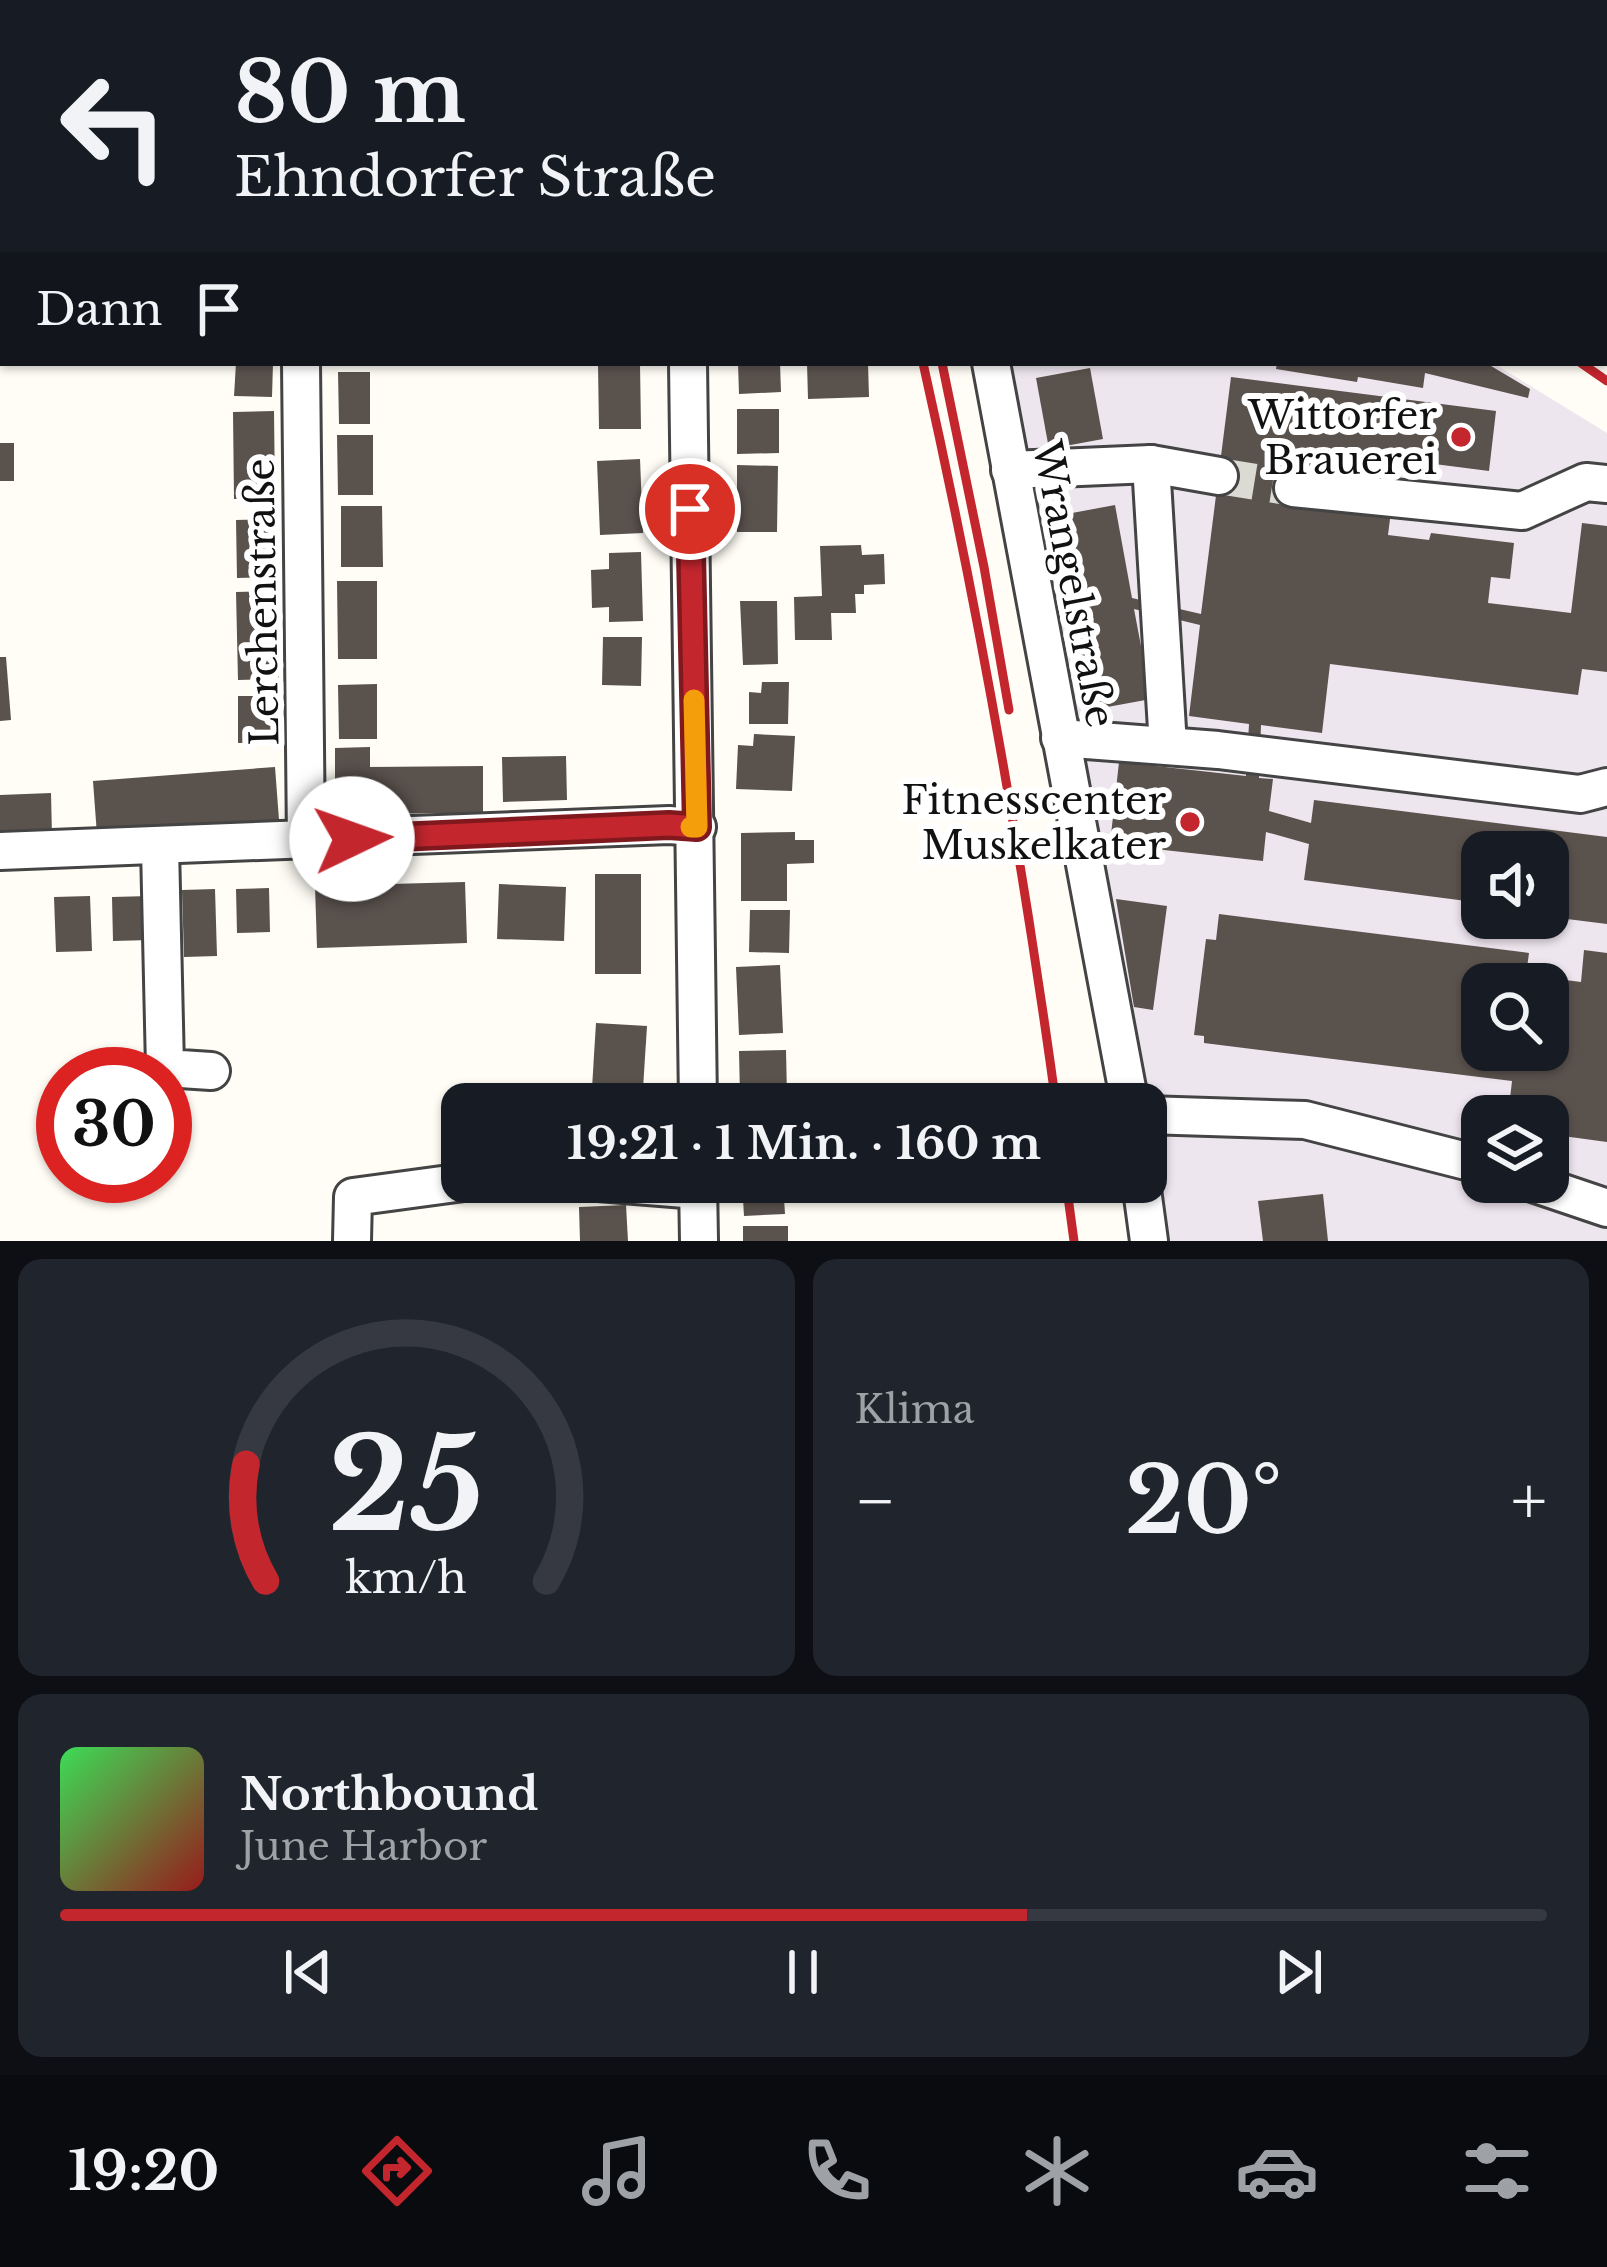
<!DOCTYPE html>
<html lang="de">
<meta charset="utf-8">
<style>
:root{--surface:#171b24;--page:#20242c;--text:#f1f3f6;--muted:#9ea1a6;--line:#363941;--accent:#c4262e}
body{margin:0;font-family:"Libre Baskerville",serif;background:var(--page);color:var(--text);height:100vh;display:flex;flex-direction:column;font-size:45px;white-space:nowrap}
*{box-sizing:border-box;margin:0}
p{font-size:39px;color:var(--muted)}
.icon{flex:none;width:66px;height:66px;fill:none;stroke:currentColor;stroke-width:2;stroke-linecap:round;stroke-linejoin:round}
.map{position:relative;height:1241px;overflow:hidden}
.drawer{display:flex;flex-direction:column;gap:18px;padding:18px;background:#0d0f14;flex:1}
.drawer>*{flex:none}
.top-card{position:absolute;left:0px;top:0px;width:1608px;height:366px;box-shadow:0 3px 9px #0004;background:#171b24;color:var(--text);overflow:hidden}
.tools{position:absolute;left:1461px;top:831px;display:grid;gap:24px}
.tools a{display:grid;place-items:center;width:108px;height:108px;border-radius:24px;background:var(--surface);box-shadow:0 3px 9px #0004;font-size:60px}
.speed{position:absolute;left:36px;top:1047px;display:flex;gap:24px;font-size:60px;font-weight:700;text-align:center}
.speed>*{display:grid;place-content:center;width:156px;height:156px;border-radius:50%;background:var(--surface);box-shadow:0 3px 9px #0004;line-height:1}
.speed .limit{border:18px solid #d22;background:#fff;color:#111}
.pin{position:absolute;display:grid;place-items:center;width:102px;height:102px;color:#fff;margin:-51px;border:6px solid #fff;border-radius:50%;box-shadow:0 3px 12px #0007}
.me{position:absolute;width:132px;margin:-66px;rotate:87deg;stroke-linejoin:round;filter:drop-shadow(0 0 9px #0008)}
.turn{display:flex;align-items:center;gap:42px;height:252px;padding:0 36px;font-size:54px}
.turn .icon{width:156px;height:156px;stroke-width:2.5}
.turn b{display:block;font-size:84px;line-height:102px}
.then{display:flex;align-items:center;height:114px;padding:0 36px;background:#0003;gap:24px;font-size:45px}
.big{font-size:90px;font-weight:700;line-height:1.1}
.drawer .card{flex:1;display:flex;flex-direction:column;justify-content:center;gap:18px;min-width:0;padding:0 42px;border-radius:24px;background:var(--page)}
.drawer .dial{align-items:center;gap:0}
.dial svg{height:312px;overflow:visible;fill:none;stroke:var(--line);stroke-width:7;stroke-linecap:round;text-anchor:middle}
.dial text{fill:var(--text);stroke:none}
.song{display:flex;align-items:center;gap:36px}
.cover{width:144px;height:144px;border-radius:18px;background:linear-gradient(135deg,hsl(130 70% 55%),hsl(0 70% 35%))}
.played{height:12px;border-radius:6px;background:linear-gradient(90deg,var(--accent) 65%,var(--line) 65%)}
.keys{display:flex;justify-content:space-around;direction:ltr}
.heat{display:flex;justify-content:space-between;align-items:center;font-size:66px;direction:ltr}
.drawer .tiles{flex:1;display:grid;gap:18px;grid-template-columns:1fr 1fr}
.card:last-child{grid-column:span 2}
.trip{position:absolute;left:441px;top:1083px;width:726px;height:120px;border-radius:24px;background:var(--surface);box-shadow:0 3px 9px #0004;font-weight:700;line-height:120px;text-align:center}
.tabs{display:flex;height:192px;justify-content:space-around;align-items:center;background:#090b0e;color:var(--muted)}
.tabs .icon{width:84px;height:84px}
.tabs .active{color:var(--accent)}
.tabs b{font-size:54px;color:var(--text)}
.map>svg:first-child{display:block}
.industrial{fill:#eee6ef;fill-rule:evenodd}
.building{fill:#5a524d;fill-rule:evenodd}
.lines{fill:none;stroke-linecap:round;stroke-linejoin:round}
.minor-tunnel{stroke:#dbdad3;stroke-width:36;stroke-dasharray:36 18;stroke-linecap:butt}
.minor-casing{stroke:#444;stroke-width:42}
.minor{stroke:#fff;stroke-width:36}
.rail{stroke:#c4262e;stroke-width:9}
.route-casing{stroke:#7f191e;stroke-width:30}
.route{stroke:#c4262e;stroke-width:21}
.slow{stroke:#f59e0b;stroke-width:21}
.poi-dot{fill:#c4262e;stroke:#fff;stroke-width:4.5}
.labels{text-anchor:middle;stroke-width:12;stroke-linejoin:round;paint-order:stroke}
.poi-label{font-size:39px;fill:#111;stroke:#fff;text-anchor:end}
.street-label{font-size:39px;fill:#111;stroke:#fff}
</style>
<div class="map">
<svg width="1607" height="1241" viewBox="0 0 1607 1241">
<rect width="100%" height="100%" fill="#fffdf5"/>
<!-- industrial -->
<path class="industrial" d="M991,363H1493L1607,433V1241H1149L1146,1104ZM1482,852H1548V918H1482ZM1482,984H1548V1050H1482ZM1482,1116H1548V1182H1482Z"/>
<!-- building -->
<g class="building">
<path d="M236,363H273L272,397L234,396Z"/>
<path d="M738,363H780L781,392L739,394Z"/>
<path d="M807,363H868L869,397L808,399Z"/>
<path d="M1277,363H1486L1530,389L1528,398L1425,373L1423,388L1358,377L1357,382L1276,369Z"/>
<path d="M640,364L641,429H599L598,365Z"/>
<path d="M1090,368L1103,439L1049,449L1036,378Z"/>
<path d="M338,372H370V424H339Z"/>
<path d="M1231,377L1496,411L1489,471L1419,462L1418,475L1385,471L1387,457L1325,450L1322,472L1296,469L1292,499L1391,511L1388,535L1429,540L1431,533L1514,543L1510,579L1491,577L1488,603L1571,613L1582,523L1607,526V672L1582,669L1578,695L1330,664L1322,733L1261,725L1259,778L1273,779L1269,811L1311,823L1314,800L1607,837V924L1559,918L1563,887L1548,885V852H1482V903L1304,880L1309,844L1266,832L1263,861L1110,844L1119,762L1246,776L1249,724L1189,716L1200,625L1134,609L1151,699L1091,710L1056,516L1115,505L1132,598L1201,614Z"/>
<path d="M737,409H779V453L737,454Z"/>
<path d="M274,411L275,498L234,499L233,412Z"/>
<path d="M337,435H373V495H338Z"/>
<rect x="0" y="443" width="14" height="38"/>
<path d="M640,459L643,533L600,535L597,461Z"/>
<path d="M737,465L778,466L777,532H737Z"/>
<path d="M341,506H382L383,567H341Z"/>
<path d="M271,519L273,577L237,578L236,520Z"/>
<path d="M861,545L862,555L884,554L885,584L864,585V594H855L856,613H831L832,640H795L794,597L822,596L820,546Z"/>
<path d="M641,552L643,621L609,622V607L592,608L591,570L609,569V553Z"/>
<path d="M337,581H377V659H338Z"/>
<path d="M277,591L279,679L238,680L236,592Z"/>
<path d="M740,601H777L778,664L743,665Z"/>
<path d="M603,637H642L641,686L602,685Z"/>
<path d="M0,657H6L11,720L0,721Z"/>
<path d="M762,682H789L788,724H749V692L761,693Z"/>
<path d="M377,684V739H339L338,685Z"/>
<rect x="238" y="696" width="38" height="47"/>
<path d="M754,734L795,736L792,791L736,789L738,745L753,746Z"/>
<path d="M370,747V767L483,766V813L335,814V748Z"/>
<path d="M566,756L567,800L503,802L502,757Z"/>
<path d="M275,767L279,820L97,835L93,781Z"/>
<path d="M51,793L52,836L0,838V795Z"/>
<path d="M795,832V840H814V863L787,864V901H741V833Z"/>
<rect x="595" y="874" width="46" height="100"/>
<path d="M465,882L467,943L317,948L315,886Z"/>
<path d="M499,884L566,887L564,941L497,939Z"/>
<path d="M269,888L270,932L237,933L236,889Z"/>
<path d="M215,889L217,956L184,957L182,890Z"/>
<path d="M90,896L92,951L56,952L54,897Z"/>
<path d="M150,896L151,940L113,941L112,897Z"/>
<path d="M1116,899L1167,906L1153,1010L1134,1007Z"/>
<path d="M750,910H790L789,953L749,952Z"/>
<path d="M1219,914L1529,953L1526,975L1581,982L1584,950L1607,953V1142L1548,1134V1116H1508L1512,1081L1204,1043V1036L1194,1035L1206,939L1216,940ZM1482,984H1548V1050H1482Z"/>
<path d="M780,965L783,1033L739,1035L736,967Z"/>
<path d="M596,1023L647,1026L642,1104H591Z"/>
<path d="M786,1050L787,1096H740L739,1051Z"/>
<path d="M742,1182H783L785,1214L744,1216Z"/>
<path d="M1323,1194L1328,1241H1263L1258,1201Z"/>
<path d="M626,1205L628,1241H580L579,1207Z"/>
<rect x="743" y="1226" width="45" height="15"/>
</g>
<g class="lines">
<!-- minor-tunnel -->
<path class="minor-tunnel" d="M1219,476L1293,488"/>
<!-- minor casing -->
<g class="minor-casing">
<g id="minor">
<path d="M297,0V3"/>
<path d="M684,0V3"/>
<path d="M912,0L913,3"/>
<path d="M1294,0L1295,3"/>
<path d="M1605,283L1607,284"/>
<path d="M301,363L306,841"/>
<path d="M688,363L698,1104"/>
<path d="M991,363L1130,1104"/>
<path d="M1151,464L1168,746"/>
<path d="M1010,470L1151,464L1219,476"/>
<path d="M1293,488L1522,511L1586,482L1607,484"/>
<path d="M1060,738L1218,750L1580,794L1607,787"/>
<path d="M160,847L165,1068L211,1071"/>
<path d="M0,851L669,825L697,827"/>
<path d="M1146,1115L1305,1120L1482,1165"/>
<path d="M598,1182L698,1190"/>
<path d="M698,1182L699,1241"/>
<path d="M1141,1182L1149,1241"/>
<path d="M1530,1182L1607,1208"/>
<path d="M352,1241L353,1197L464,1182"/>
</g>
</g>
<!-- minor -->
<use href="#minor" class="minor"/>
<!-- rail -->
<g class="rail">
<path d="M859,0L860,3"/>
<path d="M1153,0L1155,3"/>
<path d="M923,363C978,607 1022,856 1056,1104"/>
<path d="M942,363L984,567L1009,710"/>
<path d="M1581,363L1607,381"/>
<path d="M1066,1182L1074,1241"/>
</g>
</g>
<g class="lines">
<!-- route casing -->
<g class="route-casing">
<path id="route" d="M352,839L669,825L697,827L690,509"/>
</g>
<!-- route -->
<use href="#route" class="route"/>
<!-- slow -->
<path class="slow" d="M691,827H697L694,700"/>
</g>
<!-- markers -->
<g class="poi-dot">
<circle cx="1461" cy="437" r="12"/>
<circle cx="1190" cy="822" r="12"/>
</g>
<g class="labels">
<!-- poi labels -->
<g class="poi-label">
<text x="1437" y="429">Wittorfer<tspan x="1437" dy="45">Brauerei</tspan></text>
<text x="1166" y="814">Fitnesscenter<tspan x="1166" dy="45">Muskelkater</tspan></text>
</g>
<!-- street labels -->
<g class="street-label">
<text transform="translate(1074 584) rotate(79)" y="14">Wrangelstraße</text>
<text transform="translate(262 602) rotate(-91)" y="14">Lerchenstraße</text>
</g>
</g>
</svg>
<div class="tools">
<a><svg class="icon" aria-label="sound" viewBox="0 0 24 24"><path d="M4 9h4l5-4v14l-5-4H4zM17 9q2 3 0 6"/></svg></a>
<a><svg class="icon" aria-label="search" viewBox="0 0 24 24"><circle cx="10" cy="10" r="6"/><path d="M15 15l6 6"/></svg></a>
<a><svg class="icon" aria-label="layers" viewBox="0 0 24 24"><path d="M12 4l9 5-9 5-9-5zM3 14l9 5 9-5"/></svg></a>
</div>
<div class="speed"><div class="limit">30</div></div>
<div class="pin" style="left:690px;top:509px;background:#d93025"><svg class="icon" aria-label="arrive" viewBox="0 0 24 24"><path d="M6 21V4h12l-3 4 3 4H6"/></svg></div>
<svg class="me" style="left:352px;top:839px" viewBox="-20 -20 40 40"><circle r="19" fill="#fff"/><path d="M0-13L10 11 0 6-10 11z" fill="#c4262e"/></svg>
<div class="trip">19:21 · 1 Min. · 160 m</div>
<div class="top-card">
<div class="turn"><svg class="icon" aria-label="left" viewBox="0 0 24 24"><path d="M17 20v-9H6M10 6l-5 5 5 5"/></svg><div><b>80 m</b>Ehndorfer Straße</div></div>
<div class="then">Dann<svg class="icon" aria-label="arrive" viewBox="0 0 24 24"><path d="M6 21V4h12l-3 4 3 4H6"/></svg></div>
</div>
</div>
<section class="drawer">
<div class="tiles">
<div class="card dial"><svg viewBox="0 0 100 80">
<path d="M14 69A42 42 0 1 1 86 69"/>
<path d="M14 69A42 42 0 0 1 9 39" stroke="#c4262e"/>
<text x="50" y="56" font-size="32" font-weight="700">25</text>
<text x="50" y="72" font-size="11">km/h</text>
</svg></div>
<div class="card"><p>Klima</p>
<div class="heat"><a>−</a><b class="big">20°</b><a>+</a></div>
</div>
<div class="card">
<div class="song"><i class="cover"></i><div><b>Northbound</b><p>June Harbor</p></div></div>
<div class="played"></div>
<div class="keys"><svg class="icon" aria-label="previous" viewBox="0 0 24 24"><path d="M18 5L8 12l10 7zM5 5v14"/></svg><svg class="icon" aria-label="pause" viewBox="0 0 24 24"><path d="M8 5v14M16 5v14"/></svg><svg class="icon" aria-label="next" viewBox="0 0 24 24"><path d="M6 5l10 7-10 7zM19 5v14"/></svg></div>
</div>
</div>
</section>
<nav class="tabs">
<b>19:20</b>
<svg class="icon active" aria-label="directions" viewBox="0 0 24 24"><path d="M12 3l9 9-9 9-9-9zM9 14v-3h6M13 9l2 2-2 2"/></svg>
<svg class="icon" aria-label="music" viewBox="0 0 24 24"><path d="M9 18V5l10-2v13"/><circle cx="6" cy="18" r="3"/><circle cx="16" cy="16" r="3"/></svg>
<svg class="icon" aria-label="phone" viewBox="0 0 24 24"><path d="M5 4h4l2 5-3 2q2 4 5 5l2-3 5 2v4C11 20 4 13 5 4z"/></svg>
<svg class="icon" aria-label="climate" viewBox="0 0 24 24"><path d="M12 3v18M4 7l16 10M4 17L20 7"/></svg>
<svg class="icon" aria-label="car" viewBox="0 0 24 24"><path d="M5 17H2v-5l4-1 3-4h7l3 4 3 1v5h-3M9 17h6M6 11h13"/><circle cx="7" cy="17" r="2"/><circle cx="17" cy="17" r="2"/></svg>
<svg class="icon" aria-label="filters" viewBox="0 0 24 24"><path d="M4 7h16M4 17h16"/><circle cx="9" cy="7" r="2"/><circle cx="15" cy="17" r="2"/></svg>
</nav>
